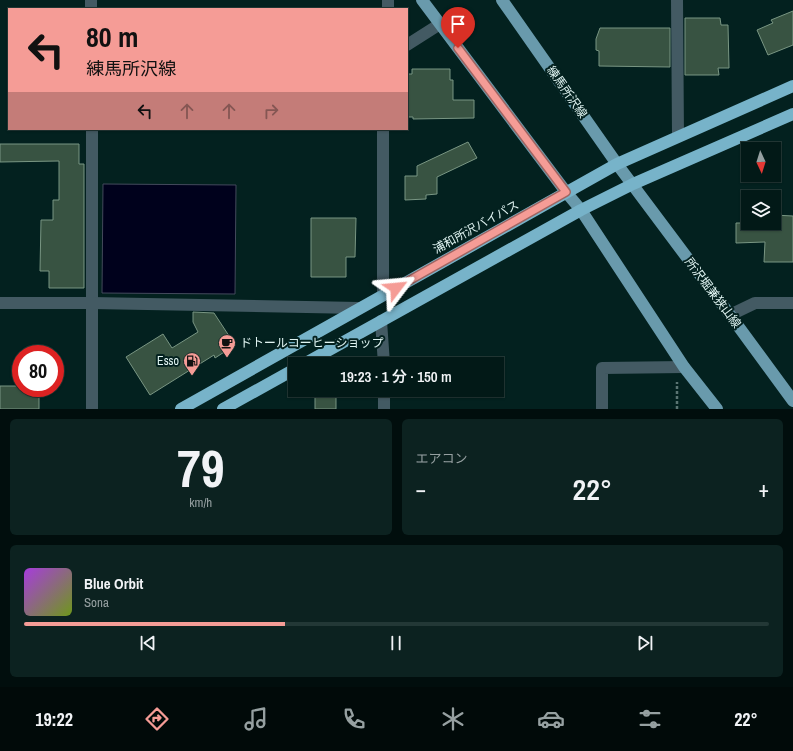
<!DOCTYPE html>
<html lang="ja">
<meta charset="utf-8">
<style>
:root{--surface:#021917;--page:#0c2220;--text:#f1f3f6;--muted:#96a0a1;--line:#233836;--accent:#f59c96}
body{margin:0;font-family:"Archivo Narrow","Noto Sans JP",sans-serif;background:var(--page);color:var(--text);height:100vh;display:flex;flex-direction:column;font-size:15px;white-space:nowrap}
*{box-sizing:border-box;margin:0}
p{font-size:13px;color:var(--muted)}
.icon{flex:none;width:22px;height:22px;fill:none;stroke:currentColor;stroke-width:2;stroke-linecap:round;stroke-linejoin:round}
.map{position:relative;height:409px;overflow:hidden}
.sheet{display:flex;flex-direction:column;gap:10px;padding:10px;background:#010e0d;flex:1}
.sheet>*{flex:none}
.top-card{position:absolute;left:8px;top:8px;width:400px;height:122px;border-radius:0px;box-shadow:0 1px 3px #0004,0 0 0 1px var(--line);background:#f59c96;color:#111;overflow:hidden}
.needle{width:26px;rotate:176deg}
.tools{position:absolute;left:741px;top:142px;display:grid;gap:8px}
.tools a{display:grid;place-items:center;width:40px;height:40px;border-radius:0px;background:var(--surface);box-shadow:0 1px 3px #0004,0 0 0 1px var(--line);font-size:20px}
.speed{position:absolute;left:12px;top:345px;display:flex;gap:8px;font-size:20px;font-weight:700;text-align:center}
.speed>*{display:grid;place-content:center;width:52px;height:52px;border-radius:50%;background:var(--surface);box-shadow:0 1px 3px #0004,0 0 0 1px var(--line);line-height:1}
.speed .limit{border:6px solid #d22;background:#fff;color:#111}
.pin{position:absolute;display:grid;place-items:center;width:34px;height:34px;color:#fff;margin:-41px -17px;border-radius:50% 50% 50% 0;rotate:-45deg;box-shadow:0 0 4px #0007}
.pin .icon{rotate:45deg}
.me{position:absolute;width:44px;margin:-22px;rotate:61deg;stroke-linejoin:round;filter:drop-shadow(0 0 3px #0008)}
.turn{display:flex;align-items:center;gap:14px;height:84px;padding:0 12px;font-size:18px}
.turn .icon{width:52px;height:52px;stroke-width:2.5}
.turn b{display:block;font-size:28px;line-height:34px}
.lanes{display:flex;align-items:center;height:38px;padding:0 12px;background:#0003;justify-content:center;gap:20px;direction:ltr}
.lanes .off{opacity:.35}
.big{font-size:30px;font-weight:600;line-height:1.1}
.sheet .card{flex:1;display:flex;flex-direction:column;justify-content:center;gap:6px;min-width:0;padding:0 14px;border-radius:6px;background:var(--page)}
.sheet .dial{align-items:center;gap:0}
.dial b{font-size:52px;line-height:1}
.song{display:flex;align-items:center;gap:12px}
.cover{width:48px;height:48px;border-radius:6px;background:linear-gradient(135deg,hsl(280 70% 55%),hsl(80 70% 35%))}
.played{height:4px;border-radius:2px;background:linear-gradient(90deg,var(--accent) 35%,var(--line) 35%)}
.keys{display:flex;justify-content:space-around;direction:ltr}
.heat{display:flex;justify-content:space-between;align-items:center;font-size:22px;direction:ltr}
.sheet .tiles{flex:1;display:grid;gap:10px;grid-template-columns:1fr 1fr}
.card:last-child{grid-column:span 2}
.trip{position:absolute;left:288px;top:357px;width:216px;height:40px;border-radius:0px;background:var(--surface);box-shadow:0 1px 3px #0004,0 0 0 1px var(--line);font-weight:600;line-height:40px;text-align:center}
.menu{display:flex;height:64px;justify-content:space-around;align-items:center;background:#010a09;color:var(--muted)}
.menu .icon{width:28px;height:28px}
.menu .active{color:var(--accent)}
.menu b{font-size:18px;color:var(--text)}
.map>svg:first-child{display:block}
.water{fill:#00011c;stroke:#434a5c}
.building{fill:#385342;stroke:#799683}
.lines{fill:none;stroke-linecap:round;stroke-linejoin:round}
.path{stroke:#5a7472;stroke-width:2.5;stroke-dasharray:3 2;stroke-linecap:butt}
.minor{stroke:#435a63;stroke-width:12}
.major{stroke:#699aac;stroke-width:12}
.highway{stroke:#77b3c9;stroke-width:12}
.route-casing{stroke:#9f6562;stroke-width:10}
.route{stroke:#f59c96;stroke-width:7}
.labels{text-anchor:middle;stroke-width:4;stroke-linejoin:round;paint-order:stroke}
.street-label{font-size:12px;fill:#e0f4f2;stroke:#03211f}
.poi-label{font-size:12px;fill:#e0f4f2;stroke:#03211f;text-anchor:start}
</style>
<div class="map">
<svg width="793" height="409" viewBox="0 0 793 409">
<rect width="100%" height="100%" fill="#03211f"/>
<!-- water -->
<path class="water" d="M103,184L236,185L235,294L102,293Z"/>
<!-- building -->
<g class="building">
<path d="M793,11V45L768,55L757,30L773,23L771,20Z"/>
<path d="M685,18H720L721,25H728L729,68H718L719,75H685Z"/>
<path d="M600,28H670V67L599,66V51L596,50V39Z"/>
<path d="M412,69H450V80H453V100H474V118L413,119V117H407V74H412Z"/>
<path d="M468,142L477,158L437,177V194L426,195V199L405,200V176H417V166Z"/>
<path d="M0,144H79V164H84V288H49V271H40L41,220H53V200H59V161L0,162Z"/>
<path d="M774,215L793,216V262H764L765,242L736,243V223H774Z"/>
<path d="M311,218H356L355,257H346V277H311Z"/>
<path d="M193,312L214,313L235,345L215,358L214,355L150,395L126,357L163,334L172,348L198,332L193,322Z"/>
<path d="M0,386H21V388H39V409H0Z"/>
<rect x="315" y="390" width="21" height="19"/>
</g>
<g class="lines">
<!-- path -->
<path class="path" d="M677,409V382"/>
<!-- minor -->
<g class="minor">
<path d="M91,0V9"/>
<path d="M677,0L678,136"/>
<path d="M388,9V0"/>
<path d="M407,45L440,24"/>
<path d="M92,129V409"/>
<path d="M383,129V295"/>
<path d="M0,303H92L359,308"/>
<path d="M730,315L755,303H793"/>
<path d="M381,321L384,364"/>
<path d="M384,390V409"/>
<path d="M602,409V368L684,367"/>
</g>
<!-- major -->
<g class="major">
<path d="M422,0L566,192L581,210L684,367L717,409"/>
<path d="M502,0L617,164L730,315L793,401"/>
</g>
<!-- highway -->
<g class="highway">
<path d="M304,364L581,210L633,184L793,114"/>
<path d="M181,409L617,164L793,86"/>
<path d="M223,409L295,369"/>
</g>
</g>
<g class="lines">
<!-- route casing -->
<g class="route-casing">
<path id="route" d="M396,288L566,192L458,48"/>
</g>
<!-- route -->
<use href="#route" class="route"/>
</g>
<!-- icons -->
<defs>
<g id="cafe-pin" transform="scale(0.9)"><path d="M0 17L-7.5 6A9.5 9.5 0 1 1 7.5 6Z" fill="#f59c96" stroke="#03211f"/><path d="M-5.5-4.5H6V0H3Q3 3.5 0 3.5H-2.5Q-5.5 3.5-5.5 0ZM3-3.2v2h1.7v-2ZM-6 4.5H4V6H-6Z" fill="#111"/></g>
<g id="fuel-pin" transform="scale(0.9)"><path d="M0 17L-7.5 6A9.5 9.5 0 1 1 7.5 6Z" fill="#f59c96" stroke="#03211f"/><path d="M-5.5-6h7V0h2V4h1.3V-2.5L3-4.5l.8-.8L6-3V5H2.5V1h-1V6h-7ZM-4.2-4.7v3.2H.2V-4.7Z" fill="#111"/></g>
</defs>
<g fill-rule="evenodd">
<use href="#cafe-pin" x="227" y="343"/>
<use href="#fuel-pin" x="192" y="361"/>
</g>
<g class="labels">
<!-- street labels -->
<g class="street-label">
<text transform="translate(567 92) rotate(55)" y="4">練馬所沢線</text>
<text transform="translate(476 227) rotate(-29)" y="4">浦和所沢バイパス</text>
<text transform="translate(713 293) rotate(53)" y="4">所沢堀兼狭山線</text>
</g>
<!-- poi labels -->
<g class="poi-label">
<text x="240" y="347">ドトールコーヒーショップ</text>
<text x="179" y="365" text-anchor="end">Esso</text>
</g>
</g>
</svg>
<div class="tools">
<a><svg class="needle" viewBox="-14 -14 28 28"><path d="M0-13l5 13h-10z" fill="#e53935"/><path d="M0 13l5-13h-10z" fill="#96a0a1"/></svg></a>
<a><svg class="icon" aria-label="layers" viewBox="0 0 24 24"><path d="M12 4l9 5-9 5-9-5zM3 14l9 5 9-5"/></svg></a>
</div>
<div class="speed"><div class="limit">80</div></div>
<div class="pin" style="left:458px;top:48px;background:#d93025"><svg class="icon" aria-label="arrive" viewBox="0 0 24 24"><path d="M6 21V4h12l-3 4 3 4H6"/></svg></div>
<svg class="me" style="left:396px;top:288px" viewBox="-20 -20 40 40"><path d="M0-17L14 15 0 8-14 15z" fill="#f59c96" stroke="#fff" stroke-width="4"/></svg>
<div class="trip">19:23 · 1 分 · 150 m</div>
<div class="top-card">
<div class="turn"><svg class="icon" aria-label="left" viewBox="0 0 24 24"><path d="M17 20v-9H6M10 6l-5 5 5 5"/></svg><div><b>80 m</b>練馬所沢線</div></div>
<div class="lanes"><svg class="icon" aria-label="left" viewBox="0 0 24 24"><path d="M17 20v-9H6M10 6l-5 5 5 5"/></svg><svg class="icon off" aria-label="ahead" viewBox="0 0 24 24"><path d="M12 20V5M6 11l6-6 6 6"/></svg><svg class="icon off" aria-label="ahead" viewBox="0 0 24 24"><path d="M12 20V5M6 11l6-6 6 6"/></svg><svg class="icon off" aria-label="right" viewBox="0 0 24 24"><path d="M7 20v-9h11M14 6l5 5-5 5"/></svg></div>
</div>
</div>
<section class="sheet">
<div class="tiles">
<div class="card dial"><b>79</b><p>km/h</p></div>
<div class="card"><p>エアコン</p>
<div class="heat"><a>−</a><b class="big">22°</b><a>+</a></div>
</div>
<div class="card">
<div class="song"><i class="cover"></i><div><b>Blue Orbit</b><p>Sona</p></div></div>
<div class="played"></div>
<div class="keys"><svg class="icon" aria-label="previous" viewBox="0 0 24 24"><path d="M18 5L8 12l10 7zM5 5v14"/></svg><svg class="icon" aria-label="pause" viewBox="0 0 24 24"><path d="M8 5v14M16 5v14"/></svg><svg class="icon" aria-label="next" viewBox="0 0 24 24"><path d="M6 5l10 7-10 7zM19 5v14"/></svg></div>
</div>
</div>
</section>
<nav class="menu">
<b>19:22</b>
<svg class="icon active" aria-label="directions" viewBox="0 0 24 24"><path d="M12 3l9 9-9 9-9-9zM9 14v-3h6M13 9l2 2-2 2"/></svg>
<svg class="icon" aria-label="music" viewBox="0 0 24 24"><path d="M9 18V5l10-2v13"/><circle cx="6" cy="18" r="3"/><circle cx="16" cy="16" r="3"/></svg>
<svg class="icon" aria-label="phone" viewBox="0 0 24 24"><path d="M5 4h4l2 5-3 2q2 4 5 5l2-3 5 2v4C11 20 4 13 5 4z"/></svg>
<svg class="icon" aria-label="climate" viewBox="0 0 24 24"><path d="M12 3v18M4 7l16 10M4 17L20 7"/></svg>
<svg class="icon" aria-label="car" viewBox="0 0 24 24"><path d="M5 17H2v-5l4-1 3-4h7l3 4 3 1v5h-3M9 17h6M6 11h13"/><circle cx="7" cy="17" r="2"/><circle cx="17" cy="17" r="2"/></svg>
<svg class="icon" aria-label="filters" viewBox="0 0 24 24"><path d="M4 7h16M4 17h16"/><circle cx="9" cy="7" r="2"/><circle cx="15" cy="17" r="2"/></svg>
<b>22°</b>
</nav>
